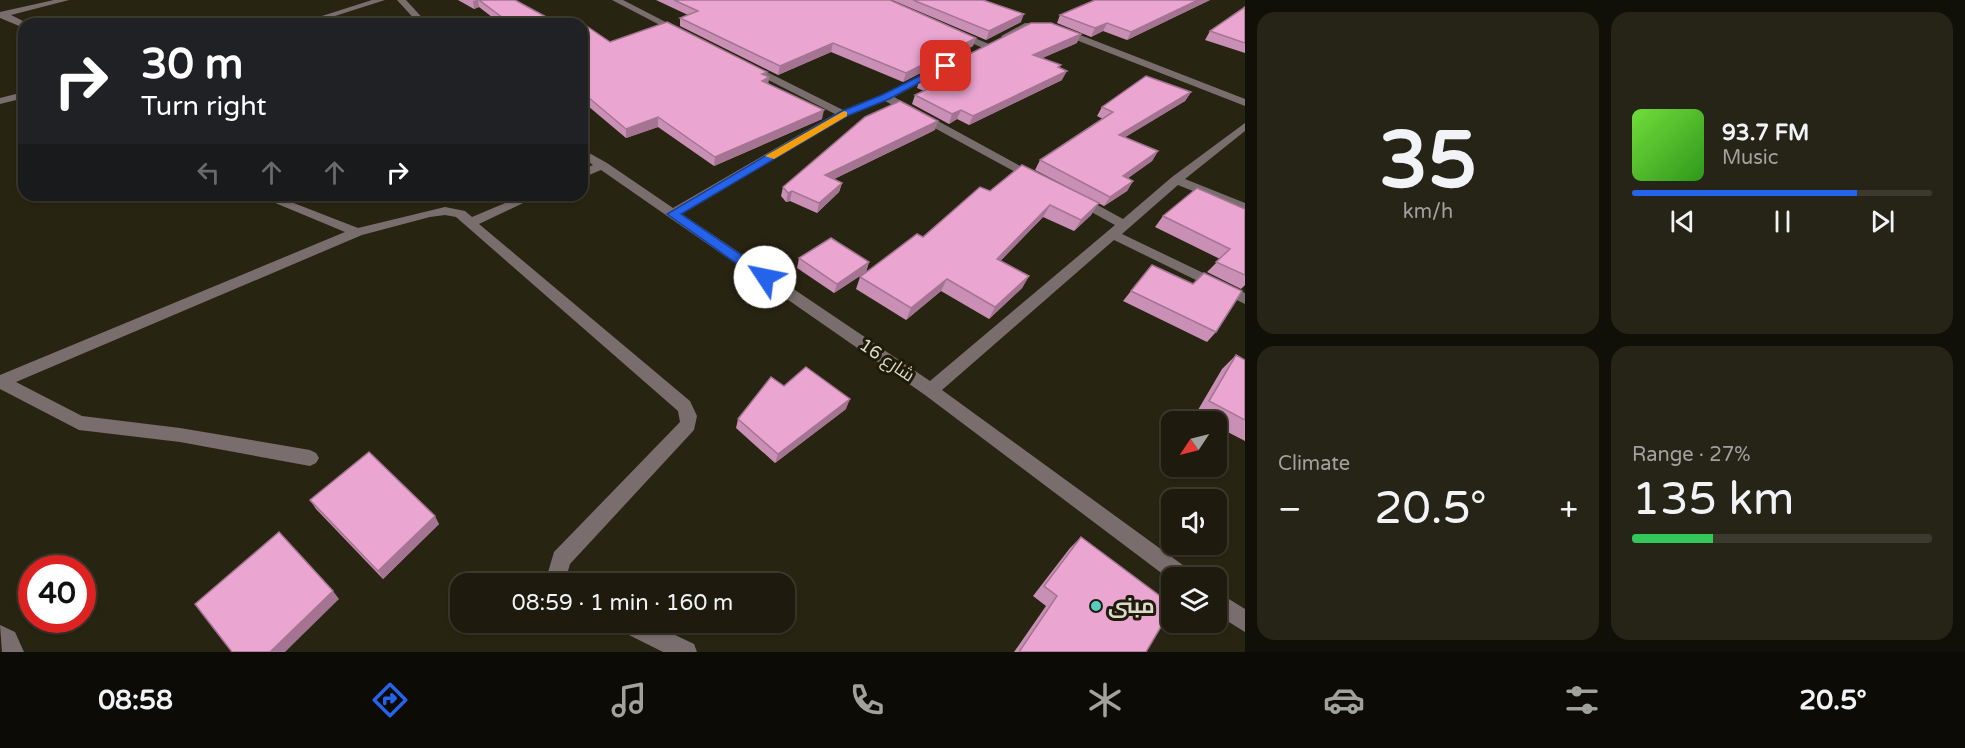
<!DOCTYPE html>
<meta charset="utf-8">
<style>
:root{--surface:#1e1b0e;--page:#262417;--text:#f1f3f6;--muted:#a1a19e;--line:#3c392e;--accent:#2563eb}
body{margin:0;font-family:"Varela Round",Cairo,sans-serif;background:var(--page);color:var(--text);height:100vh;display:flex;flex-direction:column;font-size:22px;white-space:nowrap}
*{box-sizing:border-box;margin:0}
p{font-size:20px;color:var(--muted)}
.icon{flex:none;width:33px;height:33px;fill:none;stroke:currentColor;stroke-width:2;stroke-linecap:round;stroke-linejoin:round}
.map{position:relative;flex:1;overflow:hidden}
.side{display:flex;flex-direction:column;gap:12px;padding:12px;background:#100f08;width:720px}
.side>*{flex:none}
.guide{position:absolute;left:18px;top:18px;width:570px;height:183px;border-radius:18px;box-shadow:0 2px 4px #0004,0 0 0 2px var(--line);background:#202124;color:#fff;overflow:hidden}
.needle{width:39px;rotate:235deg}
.buttons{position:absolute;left:1161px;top:411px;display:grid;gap:12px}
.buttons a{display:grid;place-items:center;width:66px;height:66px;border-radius:12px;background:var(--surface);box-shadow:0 2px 4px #0004,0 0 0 2px var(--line);font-size:30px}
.speed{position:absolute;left:18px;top:555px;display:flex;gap:12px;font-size:30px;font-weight:700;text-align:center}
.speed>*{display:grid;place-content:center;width:78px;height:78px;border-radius:50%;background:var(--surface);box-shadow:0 2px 4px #0004,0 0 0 2px var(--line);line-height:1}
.speed .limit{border:9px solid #d22;background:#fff;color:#111}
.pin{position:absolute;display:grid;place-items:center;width:51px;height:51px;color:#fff;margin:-26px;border-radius:12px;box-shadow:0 3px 9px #0006}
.me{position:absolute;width:66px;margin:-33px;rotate:304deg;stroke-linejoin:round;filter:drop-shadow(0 0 4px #0008)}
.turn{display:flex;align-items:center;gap:21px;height:126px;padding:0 24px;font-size:27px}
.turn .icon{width:78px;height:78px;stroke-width:2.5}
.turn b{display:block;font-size:42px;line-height:51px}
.lanes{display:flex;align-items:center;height:57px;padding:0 24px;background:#0003;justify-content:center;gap:30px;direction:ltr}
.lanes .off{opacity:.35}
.big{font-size:45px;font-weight:600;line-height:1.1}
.side .card{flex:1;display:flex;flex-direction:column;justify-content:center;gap:9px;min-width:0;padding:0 21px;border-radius:18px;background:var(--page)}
.side .dial{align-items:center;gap:0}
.dial b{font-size:78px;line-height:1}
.song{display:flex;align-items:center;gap:18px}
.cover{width:72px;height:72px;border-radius:9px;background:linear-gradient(135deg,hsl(100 70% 55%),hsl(110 70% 35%))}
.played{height:6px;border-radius:3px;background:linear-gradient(90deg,var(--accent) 75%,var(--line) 75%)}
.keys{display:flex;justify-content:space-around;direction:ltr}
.heat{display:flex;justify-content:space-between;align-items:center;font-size:33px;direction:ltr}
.charge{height:9px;border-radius:4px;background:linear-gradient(90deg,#34c759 27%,var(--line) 0)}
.side .tiles{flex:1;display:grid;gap:12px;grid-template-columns:repeat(2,1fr)}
.trip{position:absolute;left:450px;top:573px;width:345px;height:60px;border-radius:18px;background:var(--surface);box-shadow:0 2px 4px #0004,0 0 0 2px var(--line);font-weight:600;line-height:60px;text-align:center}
.tab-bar{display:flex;height:96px;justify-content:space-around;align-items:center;background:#0c0b06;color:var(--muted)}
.tab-bar .icon{width:42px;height:42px}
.tab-bar .on{color:var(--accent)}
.tab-bar b{font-size:27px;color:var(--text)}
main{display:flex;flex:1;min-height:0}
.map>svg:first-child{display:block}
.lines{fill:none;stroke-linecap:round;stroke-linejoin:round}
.minor{fill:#796e6d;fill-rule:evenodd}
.wall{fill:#c98fb4}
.shaded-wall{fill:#a47492}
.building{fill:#eaa6d1;stroke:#a47492;stroke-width:1.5}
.route{fill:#2563eb;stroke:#184099;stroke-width:1.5}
.slow{fill:#f59e0b}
.poi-dot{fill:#58cec0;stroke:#1f1b09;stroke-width:2}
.labels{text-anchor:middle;stroke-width:6;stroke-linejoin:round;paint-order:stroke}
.street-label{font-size:18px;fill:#dcd9ce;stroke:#1f1b09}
.near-poi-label{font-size:21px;font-weight:bold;fill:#dcd9ce;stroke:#1f1b09;text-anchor:start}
</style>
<main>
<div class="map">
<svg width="1245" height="652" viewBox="0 0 1245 652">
<rect width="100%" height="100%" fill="#282412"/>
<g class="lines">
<!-- minor -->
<g class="minor">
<path d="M54,0H69L11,15L27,23L24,24V28L0,18V12Z"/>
<path d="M372,0H385L310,24H297Z"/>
<path d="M397,0H406L428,24H419Z"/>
<path d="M612,0H623L685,32L677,34Z"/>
<path d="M173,16L176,17L180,24H172L169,19Z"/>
<path d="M1025,23L1052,24L1245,99V106L1048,29H1027L1006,39L1001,36Z"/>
<path d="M958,31L989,44L991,46L983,48L955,36V32Z"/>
<path d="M747,65H753L843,110L882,95L933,69H939V73L894,97L1042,178L1036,182L1032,181L885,101L847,116L682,214L930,381L1115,225L1075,203L1073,200L1075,197H1083L1123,219L1172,177L1245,123V131L1185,179L1245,203V212L1178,185L1122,234L1245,293V304L1114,240L942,390L1191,571L1194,578H1172V581L925,395L601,170L582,178V170L593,165L582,157V149L607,163L673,208L835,114L747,69Z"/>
<path d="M24,92V98L0,104V98Z"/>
<path d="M256,195H273L358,228L445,207L465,211L472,217L524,195H540L479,224L690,401L697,416L694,430L570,564L566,578L569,584H548L546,579L554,552L680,422L678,411L456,217L445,215L430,217L362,235L16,382L82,416L180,428L310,450L316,453L319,458L316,463L310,466L180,442L79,430L0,389V375L345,232Z"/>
<path d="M1216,591L1245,609V632L1216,614Z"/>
<path d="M614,622H648L694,644L697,652H663L617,629Z"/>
<path d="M0,625L15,632L24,652H2Z"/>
</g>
</g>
<!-- wall -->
<g class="wall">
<path d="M458,0H515L559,24H501L479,7L474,9Z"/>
<path d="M656,0H890L973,46L903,82L831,52L778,75L680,26V18L688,15Z"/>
<path d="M892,0H983L1021,22L986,40Z"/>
<path d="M1210,0L1127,40L1103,31L1091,37L1057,23L1060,15Z"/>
<path d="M1245,7V53L1205,40L1210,31Z"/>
<path d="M582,24L610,42L766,76L769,77L768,83L822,119L714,166L658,127L626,138L582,101Z"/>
<path d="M1077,43L1042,58L1061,65L1059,68L1062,80L969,125L957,119L949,124L912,104L915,95L924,91L917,88L920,79Z"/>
<path d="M1191,92L1185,101L1125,137L1158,151L1152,161L1128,178L1133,181L1127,191L1104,206L1098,203L1091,215L1074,231L1043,217L1000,261L1029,276L1022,288L989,319L941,291L906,320L856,289L860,277L923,237L990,191L1085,196L1035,170L1040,160L1103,119L1097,116L1102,107Z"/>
<path d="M935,130L834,179L842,183L839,192L817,213L790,201L786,202L781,196L783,187Z"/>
<path d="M1245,209V285L1241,289L1207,272L1220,259L1155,227L1163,216Z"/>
<path d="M799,258L869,262L866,272L834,293L797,268Z"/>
<path d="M1131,291L1216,332L1207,342L1123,301Z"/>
<path d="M1236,355L1245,360V441L1216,426V422H1208L1195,415L1222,369Z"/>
<path d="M846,409L775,463L736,428L738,419Z"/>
<path d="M310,500L439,524L383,579L316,509Z"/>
<path d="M1081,537L1146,652H1014L1046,606L1033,596L1070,548Z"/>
</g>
<!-- shaded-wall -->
<g class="shaded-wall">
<path d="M476,0H478L479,7L474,9L473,1Z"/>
<path d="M1198,0H1210L1127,40L1131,32Z"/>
<path d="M1024,14L1021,22L986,40L989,31Z"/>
<path d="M1107,23L1103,31L1091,37L1095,28Z"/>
<path d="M1081,34L1077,43L1029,64L1033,55Z"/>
<path d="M976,38L973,46L903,82L906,73Z"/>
<path d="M833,43L831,52L778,75L780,66Z"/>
<path d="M1067,71L1062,80L969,125L973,116Z"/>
<path d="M767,72L766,79L769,77L768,86L761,89L762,74Z"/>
<path d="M1191,92L1185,101L1114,144L1119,135Z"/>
<path d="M824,110L822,119L714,166L715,157Z"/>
<path d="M961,110L957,119L949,124L952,114Z"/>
<path d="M658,117V127L626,138V129Z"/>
<path d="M938,121L935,130L822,185L825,175Z"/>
<path d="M1158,151L1152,161L1117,186L1123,176Z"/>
<path d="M1133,181L1127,191L1104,206L1110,197Z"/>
<path d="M842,183L839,192L817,213L819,203Z"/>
<path d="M792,191L790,201L786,202L788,193Z"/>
<path d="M1099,203L1091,215L1074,231L1081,220Z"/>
<path d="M1050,205L1043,217L991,271L997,259Z"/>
<path d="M869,262L866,272L834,293L837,284Z"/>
<path d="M1029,276L1022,288L989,319L995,307Z"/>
<path d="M947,279L941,291L906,320L911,308Z"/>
<path d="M850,399L846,409L775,463L778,454Z"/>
<path d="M435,516L439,524L383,579L378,571Z"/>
<path d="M333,591L339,599L285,652H270Z"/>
</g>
<!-- building -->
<g class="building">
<path d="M479,0H515L559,24H511Z"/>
<path d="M674,0H890L976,38L906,73L833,43L780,66L680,18L698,11Z"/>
<path d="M913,0H983L1024,14L989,31Z"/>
<path d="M1095,0H1198L1131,32L1107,23L1095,28L1060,15Z"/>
<path d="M1245,7V43L1210,31Z"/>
<path d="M667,22L767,72L762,74L769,77L762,81L824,110L715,157L658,117L626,129L582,92V24H579L582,23L610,42Z"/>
<path d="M1031,23H1051L1081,34L1033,55L1061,65L1058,67L1067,71L973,116L961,110L952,114L915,95L936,85L920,79Z"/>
<path d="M1146,76L1191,92L1119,135L1158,151L1123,176L1133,181L1110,197L1040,160L1113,112L1102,107Z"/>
<path d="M900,101L938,121L825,175L842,183L819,203L792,191L788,193L783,187L865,117Z"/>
<path d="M1022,165L1099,203L1081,220L1050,205L997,259L1029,276L995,307L947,279L911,308L860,277L917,234L923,237L980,187L990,191Z"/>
<path d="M1197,188L1245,209V275L1216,262L1230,249L1163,216Z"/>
<path d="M831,238L869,262L837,284L799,258Z"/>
<path d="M1152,265L1193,284L1204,273L1242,291L1216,332L1131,291Z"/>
<path d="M1236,355L1245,360V420L1209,401Z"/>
<path d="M806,367L850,399L778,454L738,419L771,377L784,386Z"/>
<path d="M369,452L435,516L378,571L310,500Z"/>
<path d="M279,532L333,591L270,652H232L195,604Z"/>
<path d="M1081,537L1172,605V608L1146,652H1019L1057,596L1044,586Z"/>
</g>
<!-- route -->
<path class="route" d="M942,65L950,66L889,99L847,116L681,214L769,274L771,277L769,280H760L667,214L840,112L882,95Z"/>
<!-- slow -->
<path class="slow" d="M844,111L847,112V116L774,159L765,156Z"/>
<!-- markers -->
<circle class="poi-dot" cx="1096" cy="606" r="6"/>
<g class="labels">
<!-- street labels -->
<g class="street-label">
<text transform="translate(887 360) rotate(34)" y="6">شارع 16</text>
</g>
<!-- near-poi labels -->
<g class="near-poi-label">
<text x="1108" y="613">مبنى</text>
</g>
</g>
</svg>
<div class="buttons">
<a><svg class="needle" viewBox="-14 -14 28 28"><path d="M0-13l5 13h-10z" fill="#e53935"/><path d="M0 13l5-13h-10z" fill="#a1a19e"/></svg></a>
<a><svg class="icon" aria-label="sound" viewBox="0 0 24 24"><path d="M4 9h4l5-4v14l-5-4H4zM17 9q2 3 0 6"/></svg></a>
<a><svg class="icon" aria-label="layers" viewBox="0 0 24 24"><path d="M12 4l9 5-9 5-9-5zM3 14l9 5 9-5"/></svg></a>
</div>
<div class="speed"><div class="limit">40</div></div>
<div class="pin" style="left:946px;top:66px;background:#d93025"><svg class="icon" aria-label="arrive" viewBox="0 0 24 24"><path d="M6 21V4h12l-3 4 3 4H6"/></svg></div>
<svg class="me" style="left:765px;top:277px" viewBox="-20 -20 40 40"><circle r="19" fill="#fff"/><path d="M0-13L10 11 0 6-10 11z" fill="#2563eb"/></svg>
<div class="trip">08:59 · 1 min · 160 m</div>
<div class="guide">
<div class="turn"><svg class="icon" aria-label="right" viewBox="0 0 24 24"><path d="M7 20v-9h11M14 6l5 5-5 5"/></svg><div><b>30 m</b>Turn right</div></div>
<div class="lanes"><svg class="icon off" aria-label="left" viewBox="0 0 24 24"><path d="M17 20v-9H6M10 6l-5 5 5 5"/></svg><svg class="icon off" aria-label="ahead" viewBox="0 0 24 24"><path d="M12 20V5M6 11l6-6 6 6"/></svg><svg class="icon off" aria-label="ahead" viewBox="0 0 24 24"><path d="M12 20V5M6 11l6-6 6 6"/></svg><svg class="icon" aria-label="right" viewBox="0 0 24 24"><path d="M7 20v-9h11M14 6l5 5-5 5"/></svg></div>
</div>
</div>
<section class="side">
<div class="tiles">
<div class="card dial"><b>35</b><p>km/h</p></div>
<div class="card">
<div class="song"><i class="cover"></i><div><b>93.7 FM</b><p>Music</p></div></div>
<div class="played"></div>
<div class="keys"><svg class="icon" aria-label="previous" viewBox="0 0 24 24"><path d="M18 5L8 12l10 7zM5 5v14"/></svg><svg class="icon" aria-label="pause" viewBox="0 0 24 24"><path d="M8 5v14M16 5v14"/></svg><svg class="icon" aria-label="next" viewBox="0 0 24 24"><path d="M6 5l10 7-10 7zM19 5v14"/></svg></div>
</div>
<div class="card"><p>Climate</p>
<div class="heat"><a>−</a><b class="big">20.5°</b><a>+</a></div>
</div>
<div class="card"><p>Range · 27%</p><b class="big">135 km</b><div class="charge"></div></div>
</div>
</section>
</main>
<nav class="tab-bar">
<b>08:58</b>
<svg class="icon on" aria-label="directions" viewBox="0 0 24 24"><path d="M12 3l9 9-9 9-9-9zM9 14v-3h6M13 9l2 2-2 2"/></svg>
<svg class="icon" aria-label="music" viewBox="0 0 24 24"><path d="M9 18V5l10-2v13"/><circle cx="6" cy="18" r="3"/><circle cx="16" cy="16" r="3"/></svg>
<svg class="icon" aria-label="phone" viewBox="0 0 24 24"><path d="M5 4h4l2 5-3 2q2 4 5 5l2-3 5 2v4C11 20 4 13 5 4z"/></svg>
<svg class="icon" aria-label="climate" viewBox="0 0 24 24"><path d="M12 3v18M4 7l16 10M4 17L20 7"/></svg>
<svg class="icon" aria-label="car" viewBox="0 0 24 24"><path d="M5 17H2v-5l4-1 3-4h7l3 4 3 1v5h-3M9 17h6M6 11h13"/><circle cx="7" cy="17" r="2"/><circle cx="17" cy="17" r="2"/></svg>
<svg class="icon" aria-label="filters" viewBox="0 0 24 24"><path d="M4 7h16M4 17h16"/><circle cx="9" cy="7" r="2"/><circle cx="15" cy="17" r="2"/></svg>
<b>20.5°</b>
</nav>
